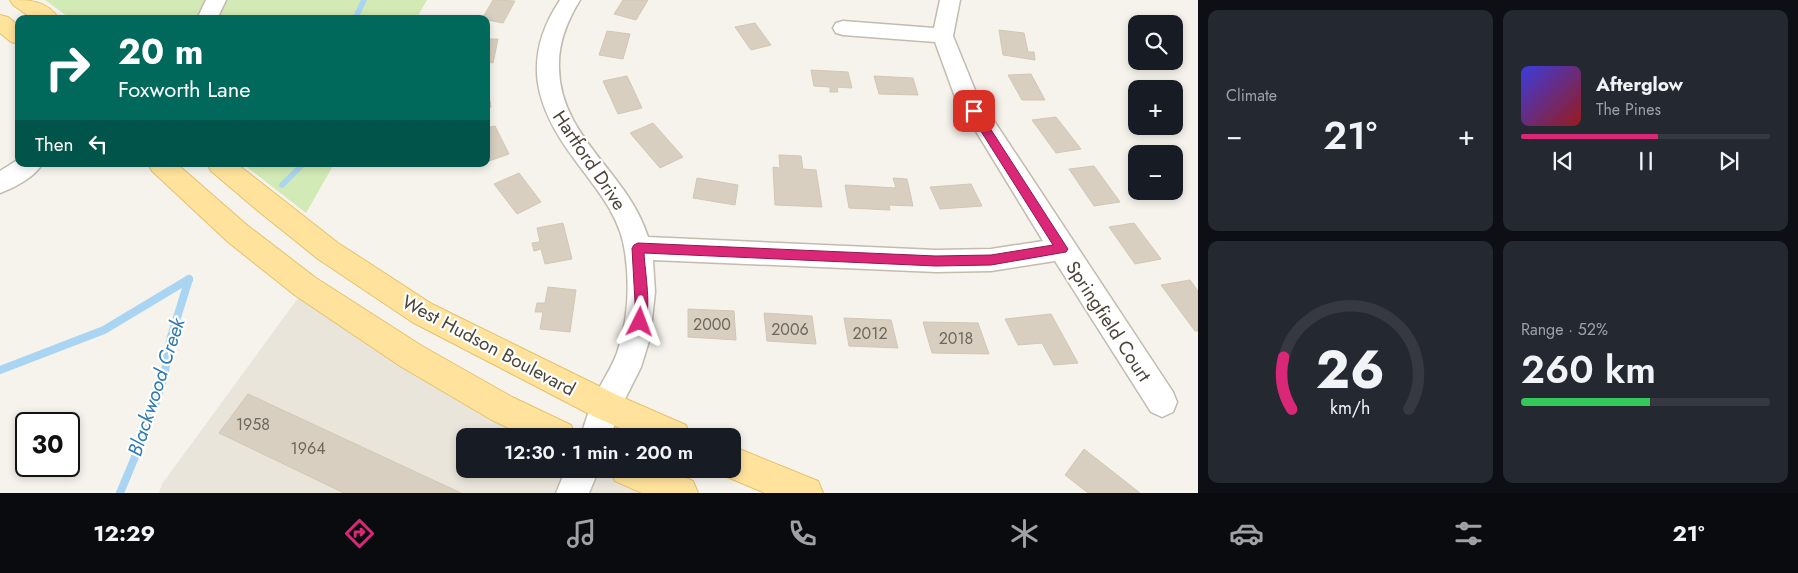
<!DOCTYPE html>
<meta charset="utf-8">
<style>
:root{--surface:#171b24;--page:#242831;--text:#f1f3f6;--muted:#9ea1a6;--line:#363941;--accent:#db2777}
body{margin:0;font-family:Jost,sans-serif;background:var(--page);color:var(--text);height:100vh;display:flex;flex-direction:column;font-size:19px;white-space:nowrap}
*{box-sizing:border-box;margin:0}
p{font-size:16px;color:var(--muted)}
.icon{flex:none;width:28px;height:28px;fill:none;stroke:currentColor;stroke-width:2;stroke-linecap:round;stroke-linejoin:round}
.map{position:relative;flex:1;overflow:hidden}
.side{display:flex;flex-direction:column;gap:10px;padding:10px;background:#0d0f14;width:600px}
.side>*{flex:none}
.guide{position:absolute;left:15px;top:15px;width:475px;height:152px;border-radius:10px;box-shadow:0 2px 8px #0003;background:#00695c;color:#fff;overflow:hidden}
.buttons{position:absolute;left:1128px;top:15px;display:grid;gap:10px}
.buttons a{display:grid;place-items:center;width:55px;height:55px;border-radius:10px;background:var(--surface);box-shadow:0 2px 8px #0003;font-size:25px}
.speed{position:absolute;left:15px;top:412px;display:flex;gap:10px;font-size:25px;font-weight:700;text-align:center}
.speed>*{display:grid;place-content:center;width:65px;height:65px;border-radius:50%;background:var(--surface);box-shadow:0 2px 8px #0003;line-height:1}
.speed .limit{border:2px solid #111;border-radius:8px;background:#fff;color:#111}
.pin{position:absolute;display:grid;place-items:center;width:42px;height:42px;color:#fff;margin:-21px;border-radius:10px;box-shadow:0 2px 8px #0006}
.me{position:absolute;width:55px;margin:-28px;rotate:3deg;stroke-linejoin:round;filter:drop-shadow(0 0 4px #0008)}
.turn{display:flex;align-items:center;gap:18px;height:105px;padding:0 20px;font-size:22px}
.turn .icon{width:65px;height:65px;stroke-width:2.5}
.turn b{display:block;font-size:35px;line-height:42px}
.then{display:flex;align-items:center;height:48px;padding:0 20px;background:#0003;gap:10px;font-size:19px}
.big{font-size:38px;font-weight:600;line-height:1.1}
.side .card{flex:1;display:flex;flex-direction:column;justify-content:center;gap:8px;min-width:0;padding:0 18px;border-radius:10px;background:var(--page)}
.side .dial{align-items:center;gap:0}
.dial svg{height:130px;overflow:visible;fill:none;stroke:var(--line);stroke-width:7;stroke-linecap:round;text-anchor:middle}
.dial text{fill:var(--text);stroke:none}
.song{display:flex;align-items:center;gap:15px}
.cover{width:60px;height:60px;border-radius:8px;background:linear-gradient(135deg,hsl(240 70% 55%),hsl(0 70% 35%))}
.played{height:5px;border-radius:2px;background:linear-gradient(90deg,var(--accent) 55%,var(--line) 55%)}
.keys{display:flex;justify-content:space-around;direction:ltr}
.heat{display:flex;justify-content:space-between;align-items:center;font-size:28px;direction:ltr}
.charge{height:8px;border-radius:4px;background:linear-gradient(90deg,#34c759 52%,var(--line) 0)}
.side .tiles{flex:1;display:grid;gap:10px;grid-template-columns:repeat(2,1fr)}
.trip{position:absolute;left:456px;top:428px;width:285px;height:50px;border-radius:10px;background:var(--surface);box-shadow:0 2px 8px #0003;font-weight:600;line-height:50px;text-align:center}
.dock{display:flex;height:80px;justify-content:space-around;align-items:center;background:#090b0e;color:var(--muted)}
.dock .icon{width:35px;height:35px}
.dock .current{color:var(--accent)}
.dock b{font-size:22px;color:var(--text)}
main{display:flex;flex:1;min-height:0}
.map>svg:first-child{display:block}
.residential{fill:#eae5da}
.green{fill:#d2eab5}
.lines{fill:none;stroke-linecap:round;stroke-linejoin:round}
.stream-far1{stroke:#a9d4f2;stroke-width:5.5}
.stream{stroke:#a9d4f2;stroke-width:8}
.building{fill:#d8cfc1;stroke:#d3c7b4}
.minor-casing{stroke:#c2bbae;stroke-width:3}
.major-casing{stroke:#e6c16a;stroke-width:2}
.minor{fill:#fff;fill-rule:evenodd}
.major{fill:#ffe39c;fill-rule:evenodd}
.route{fill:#db2777;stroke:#8e194d}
.labels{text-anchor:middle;stroke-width:4.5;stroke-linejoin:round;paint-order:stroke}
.number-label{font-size:16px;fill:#6e675b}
.street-label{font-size:19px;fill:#4b4439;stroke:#fff}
.water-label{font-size:20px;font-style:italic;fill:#2e7ab2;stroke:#fff}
</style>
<main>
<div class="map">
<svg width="1198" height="493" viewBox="0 0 1198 493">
<rect width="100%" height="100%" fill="#f6f3ec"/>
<!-- residential -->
<path class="residential" d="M306,287L501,408L559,436H465V469H627L681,493H159L162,484Z"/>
<!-- green -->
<g class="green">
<path d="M45,0H427L416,19H71Z"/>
<path d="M243,164H334L306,213Z"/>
</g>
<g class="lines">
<!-- stream-far1 -->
<g class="stream-far1">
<path d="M355,19L364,0"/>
<path d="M282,185L303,164"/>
</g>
<!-- stream -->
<g class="stream">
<path d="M0,370L104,330L189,279"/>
<path d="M120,493L148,426L164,377L170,340L189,279"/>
</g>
</g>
<!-- building -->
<g class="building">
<path d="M493,0L515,1L503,23L482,19Z"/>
<path d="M623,0H648L636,20L614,14Z"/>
<path d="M755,23L771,45L751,50L735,27Z"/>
<path d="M999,30L1024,33L1028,52H1034L1035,60L1003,55Z"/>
<path d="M607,31L630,34L623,59L599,55Z"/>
<path d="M486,39H498L493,63L486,62Z"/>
<path d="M811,70L848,72L852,88L837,87L838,92H830V87L814,86Z"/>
<path d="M1031,74L1045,100H1022L1008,75Z"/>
<path d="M627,76L642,108L618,114L603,81Z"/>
<path d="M874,76L913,78L918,95L879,94Z"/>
<path d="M486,79L491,107L486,108Z"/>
<path d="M1056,117L1081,149L1056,153L1032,120Z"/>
<path d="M653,123L683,157L660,168L630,133Z"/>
<path d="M495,126L509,154L486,162V128Z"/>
<path d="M779,155L801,156L803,169L816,170L822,207L775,205L773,167L780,168Z"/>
<path d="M1094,166L1120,202L1094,206L1069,169Z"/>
<path d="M519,173L541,202L517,214L494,184Z"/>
<path d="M697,178L738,185L735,205L693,198Z"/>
<path d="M893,178L907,179L913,206L889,205L890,210L849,208L845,185L896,188Z"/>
<path d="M971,184L982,206L940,209L930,187Z"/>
<path d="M563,223L572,259L545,264L541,249L534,251L532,243L540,242L537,228Z"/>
<path d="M1134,223L1161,259L1135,264L1109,227Z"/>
<path d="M1190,280L1198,291V331H1195L1161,285Z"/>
<path d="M548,287L576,290L570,332L540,329L543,312H535L537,303H545Z"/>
<path d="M688,309L734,311L736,340L688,337Z"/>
<path d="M764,313L812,316L816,344L767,341Z"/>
<path d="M1051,314L1078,363L1054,365L1042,343L1018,345L1005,319Z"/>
<path d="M844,318L891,320L898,348L849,346Z"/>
<path d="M923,322L978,323L989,354L932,353Z"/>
<path d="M248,394L461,493H344L219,433Z"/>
<path d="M1084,449L1140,493H1088L1065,475Z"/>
</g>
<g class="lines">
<!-- minor casing -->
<g class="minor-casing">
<g id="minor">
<path d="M206,0H226L217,19H197Z"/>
<path d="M560,0H580C567,21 558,43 559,68C560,138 628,172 648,237L936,250L991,249L1043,241L955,97L935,42L843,35L836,33L833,28L836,23L843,21L934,28L940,0H960L953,36L977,95L1173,392L1177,402L1173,412L1162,417L1151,412L1055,261L991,271L936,272L653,260L655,292L650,338L641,367L619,411L611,436H581C585,422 590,407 596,394C603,380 612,367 617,353C628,321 630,285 625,252C620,215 596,189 575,160C535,107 521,59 560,0Z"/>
<path d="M19,159V164H42C35,177 14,188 0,193V171Z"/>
<path d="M566,469H599L589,493H556Z"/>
</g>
</g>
<!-- major casing -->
<g class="major-casing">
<g id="major">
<path d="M10,0C29,0 47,0 59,19H33L13,5Z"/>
<path d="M0,15L8,17L19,26V44L11,42L0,33Z"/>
<path d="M148,164H177L248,226L316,278L422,346L512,397L571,425L575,436H525L490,419L400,366L296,296L228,242L152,171Z"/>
<path d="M207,164H237L338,243L432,304L617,395L686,425L690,436H638L595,417L412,322L318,259L257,210L211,171Z"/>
<path d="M732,446L818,481L823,493H765L720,474L718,469H732Z"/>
<path d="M610,469H665L693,481L698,493H642L615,481Z"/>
</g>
</g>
<!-- minor -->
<use href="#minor" class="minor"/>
<!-- major -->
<use href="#major" class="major"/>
</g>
<!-- route -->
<path class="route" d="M974,107L977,108L1066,246L1068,249L1066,252L991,265L936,266L644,253C645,273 652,308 644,326L640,328L635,326L634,322L635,302L632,248L634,245L638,243L936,256L991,255L1053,245L970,114V108Z"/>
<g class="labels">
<!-- number labels -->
<g class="number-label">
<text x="712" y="330">2000</text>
<text x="790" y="335">2006</text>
<text x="870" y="339">2012</text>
<text x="956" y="344">2018</text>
<text x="253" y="430">1958</text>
<text x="308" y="454">1964</text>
</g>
<!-- street labels -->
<g class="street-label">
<text transform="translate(590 160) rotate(56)" y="7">Hartford Drive</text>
<text transform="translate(1109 321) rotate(57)" y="7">Springfield Court</text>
<text transform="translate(489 345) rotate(28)" y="7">West Hudson Boulevard</text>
</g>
<!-- water labels -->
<g class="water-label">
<text transform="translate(156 387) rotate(-72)" y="7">Blackwood Creek</text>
</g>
</g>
</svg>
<div class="buttons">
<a><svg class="icon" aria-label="search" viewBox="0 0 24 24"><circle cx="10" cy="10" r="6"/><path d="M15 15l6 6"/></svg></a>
<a>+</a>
<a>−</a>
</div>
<div class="speed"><div class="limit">30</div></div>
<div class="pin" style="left:974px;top:111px;background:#d93025"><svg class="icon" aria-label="arrive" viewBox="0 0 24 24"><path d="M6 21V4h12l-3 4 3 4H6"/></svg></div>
<svg class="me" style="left:640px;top:322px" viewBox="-20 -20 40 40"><path d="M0-17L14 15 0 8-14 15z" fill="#db2777" stroke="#fff" stroke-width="4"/></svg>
<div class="trip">12:30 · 1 min · 200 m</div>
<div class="guide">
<div class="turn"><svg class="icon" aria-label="right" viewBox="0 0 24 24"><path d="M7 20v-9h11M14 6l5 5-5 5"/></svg><div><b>20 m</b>Foxworth Lane</div></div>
<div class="then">Then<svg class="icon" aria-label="left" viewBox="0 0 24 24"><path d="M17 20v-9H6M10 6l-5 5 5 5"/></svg></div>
</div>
</div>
<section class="side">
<div class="tiles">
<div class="card"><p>Climate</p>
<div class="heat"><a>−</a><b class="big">21°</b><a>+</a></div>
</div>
<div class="card">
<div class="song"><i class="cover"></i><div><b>Afterglow</b><p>The Pines</p></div></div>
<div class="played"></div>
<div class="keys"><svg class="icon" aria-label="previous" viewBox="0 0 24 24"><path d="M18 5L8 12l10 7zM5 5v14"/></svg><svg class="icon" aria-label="pause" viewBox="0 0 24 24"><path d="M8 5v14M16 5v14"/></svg><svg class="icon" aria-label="next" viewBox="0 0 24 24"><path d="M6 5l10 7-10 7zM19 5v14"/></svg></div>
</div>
<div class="card dial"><svg viewBox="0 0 100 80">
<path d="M14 69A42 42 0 1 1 86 69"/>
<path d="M14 69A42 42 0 0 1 9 37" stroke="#db2777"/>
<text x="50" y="56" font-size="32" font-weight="700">26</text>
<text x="50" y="72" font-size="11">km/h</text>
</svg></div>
<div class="card"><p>Range · 52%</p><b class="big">260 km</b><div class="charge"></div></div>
</div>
</section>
</main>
<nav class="dock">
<b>12:29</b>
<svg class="icon current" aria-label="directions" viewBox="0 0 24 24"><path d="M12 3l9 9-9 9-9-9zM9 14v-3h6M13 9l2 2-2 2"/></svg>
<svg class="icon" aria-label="music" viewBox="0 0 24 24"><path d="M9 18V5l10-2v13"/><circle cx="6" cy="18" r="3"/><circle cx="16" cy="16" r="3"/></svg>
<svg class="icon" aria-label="phone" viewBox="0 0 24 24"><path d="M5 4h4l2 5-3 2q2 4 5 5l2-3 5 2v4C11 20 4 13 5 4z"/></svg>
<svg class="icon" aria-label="climate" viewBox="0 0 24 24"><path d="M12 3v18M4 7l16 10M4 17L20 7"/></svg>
<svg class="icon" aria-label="car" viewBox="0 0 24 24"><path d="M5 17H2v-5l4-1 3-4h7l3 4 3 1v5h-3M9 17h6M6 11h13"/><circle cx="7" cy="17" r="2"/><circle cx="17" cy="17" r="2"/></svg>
<svg class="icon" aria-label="filters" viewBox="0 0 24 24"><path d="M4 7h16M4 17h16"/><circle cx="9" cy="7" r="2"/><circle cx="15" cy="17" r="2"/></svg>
<b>21°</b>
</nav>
